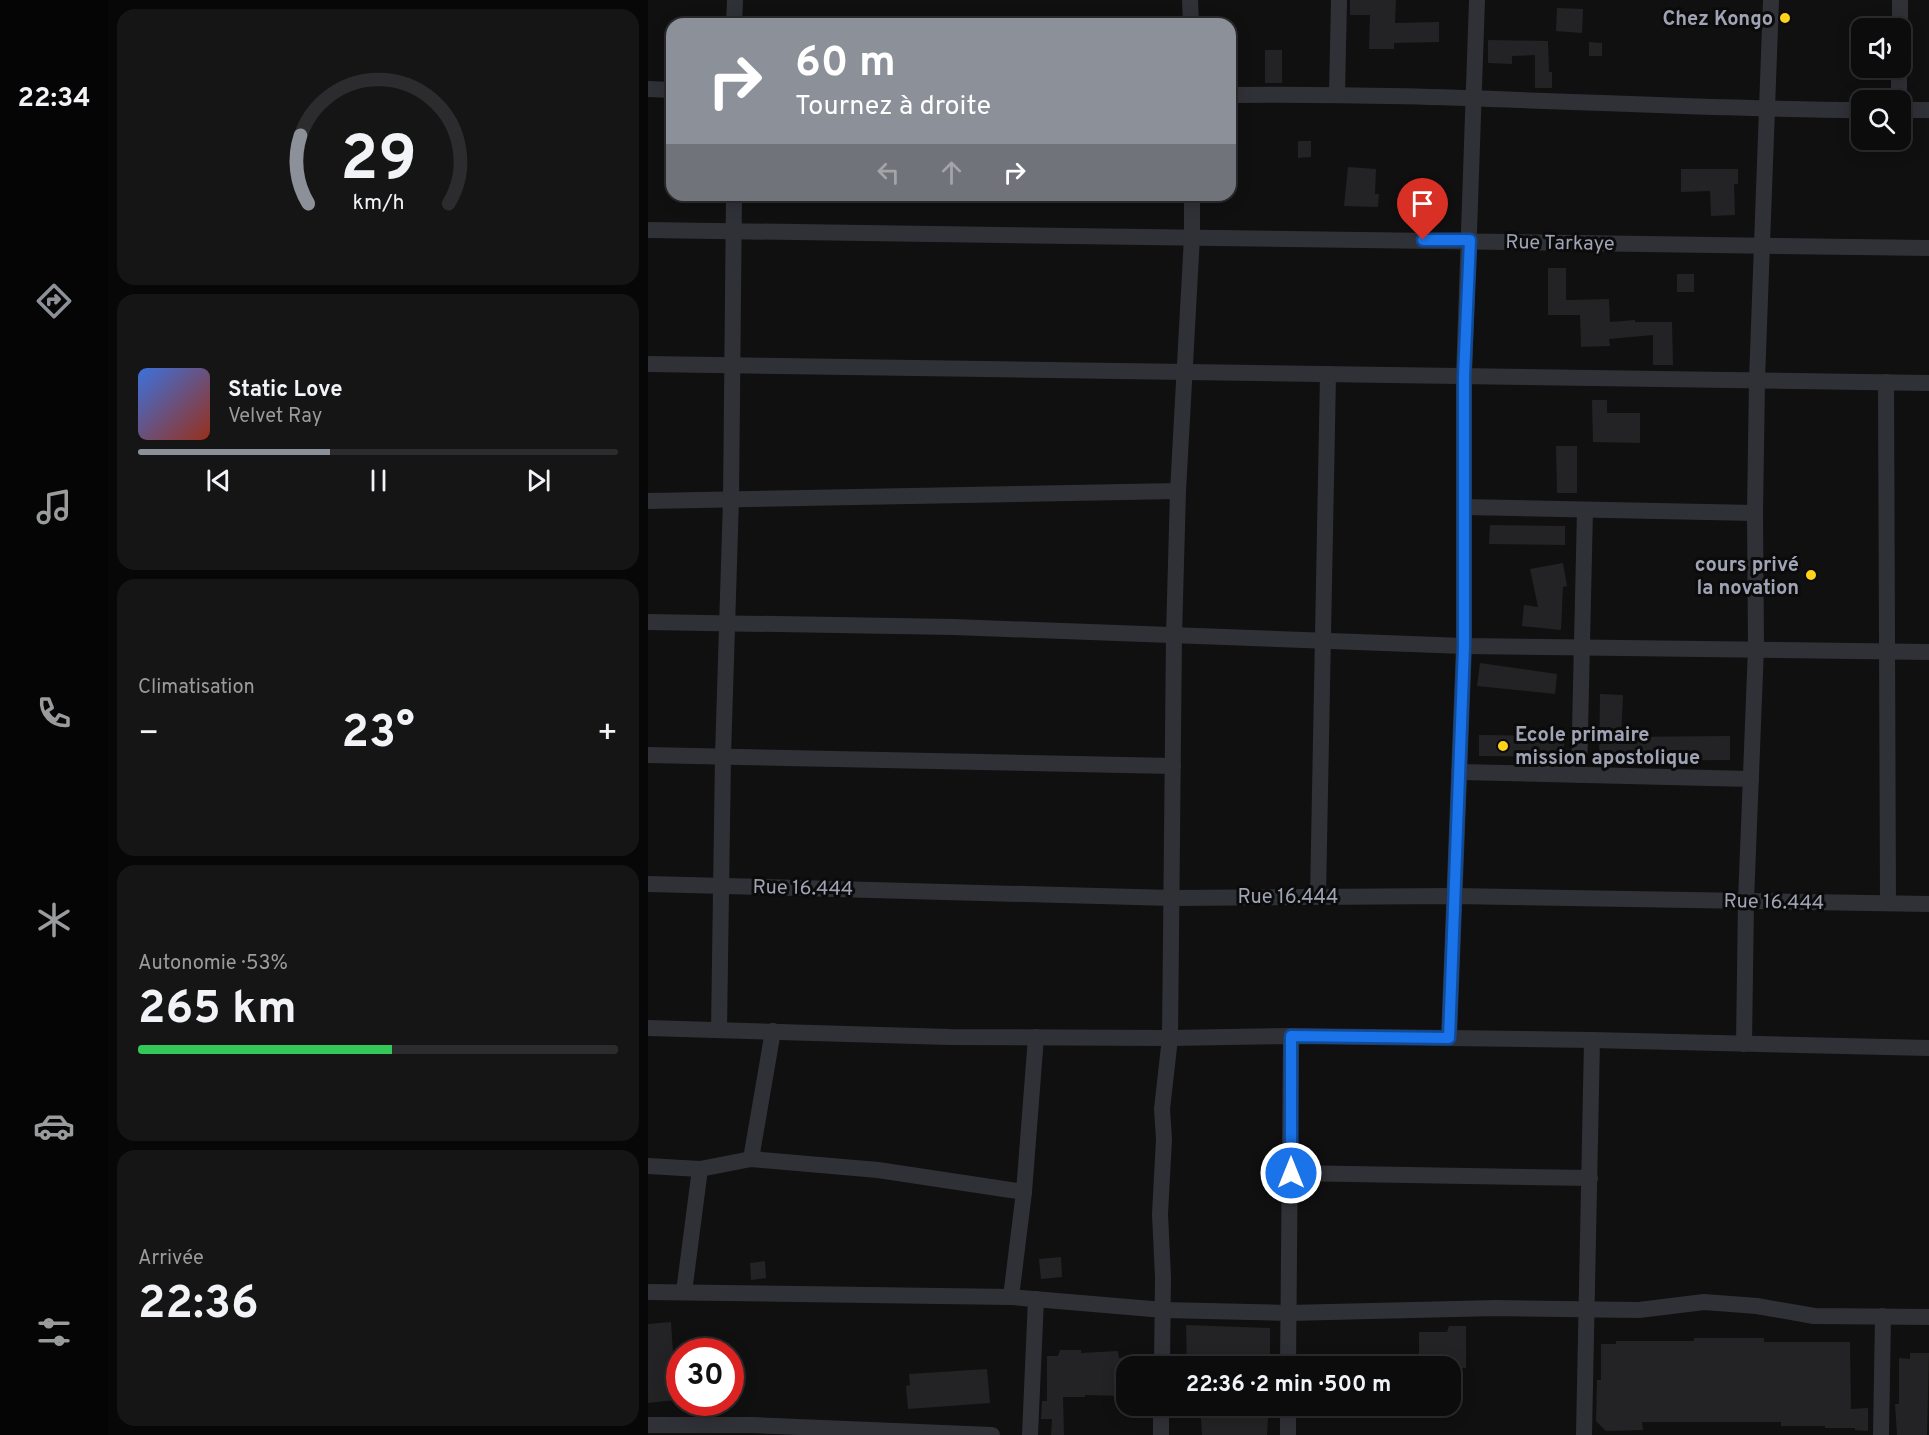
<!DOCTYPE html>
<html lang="fr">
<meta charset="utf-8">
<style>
:root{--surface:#0c0c0d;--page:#151516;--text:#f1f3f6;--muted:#9a9b9d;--line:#2c2c2e;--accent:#8c9099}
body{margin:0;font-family:Overpass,sans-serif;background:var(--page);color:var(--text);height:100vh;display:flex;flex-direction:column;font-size:22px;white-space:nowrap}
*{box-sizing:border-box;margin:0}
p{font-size:20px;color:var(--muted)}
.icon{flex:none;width:33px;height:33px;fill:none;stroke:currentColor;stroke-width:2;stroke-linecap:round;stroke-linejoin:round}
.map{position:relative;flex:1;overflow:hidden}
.details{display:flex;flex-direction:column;gap:9px;padding:9px;background:#070707;width:540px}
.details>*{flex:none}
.hud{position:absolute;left:18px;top:18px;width:570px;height:183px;border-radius:18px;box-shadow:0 3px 15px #0003,0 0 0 2px var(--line);background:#8c9099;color:#fff;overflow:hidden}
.controls{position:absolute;left:1203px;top:18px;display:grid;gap:12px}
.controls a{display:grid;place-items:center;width:60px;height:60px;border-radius:12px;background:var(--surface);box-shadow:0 3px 15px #0003,0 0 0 2px var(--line);font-size:30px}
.speed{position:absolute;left:18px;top:1338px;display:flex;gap:12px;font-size:30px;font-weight:700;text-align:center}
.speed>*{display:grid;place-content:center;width:78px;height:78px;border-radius:50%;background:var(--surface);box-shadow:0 3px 15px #0003,0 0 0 2px var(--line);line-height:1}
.speed .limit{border:9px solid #d22;background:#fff;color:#111}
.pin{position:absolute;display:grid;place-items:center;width:51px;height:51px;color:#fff;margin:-62px -26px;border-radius:50% 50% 50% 0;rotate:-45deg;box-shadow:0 0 6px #0007}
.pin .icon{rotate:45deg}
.me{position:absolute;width:66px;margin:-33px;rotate:0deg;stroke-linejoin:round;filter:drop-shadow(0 0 4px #0008)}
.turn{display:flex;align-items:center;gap:21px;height:126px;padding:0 30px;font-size:27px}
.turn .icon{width:78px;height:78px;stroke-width:2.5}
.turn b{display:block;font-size:42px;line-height:51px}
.lanes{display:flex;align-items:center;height:57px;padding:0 30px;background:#0003;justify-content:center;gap:30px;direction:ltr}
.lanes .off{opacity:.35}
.big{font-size:45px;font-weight:700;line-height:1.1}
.details .tile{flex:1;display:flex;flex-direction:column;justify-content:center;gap:9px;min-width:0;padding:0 21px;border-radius:18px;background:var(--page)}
.details .dial{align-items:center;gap:0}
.dial svg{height:156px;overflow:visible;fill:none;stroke:var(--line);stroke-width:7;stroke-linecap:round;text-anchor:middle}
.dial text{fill:var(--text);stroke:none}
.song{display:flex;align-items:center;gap:18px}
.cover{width:72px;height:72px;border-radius:9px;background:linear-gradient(135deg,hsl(220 70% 55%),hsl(10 70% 35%))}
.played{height:6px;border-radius:3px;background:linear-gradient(90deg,var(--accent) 40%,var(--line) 40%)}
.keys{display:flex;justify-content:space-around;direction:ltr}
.heat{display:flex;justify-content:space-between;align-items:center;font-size:33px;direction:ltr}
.charge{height:9px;border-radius:4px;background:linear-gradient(90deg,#34c759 53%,var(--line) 0)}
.trip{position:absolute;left:468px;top:1356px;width:345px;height:60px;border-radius:18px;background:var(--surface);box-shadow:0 3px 15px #0003,0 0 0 2px var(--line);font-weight:700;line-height:60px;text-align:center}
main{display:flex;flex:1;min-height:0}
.tabs{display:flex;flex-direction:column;width:108px;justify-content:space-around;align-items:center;background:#050505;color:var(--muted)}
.tabs .icon{width:42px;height:42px}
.tabs .selected{color:var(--accent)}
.tabs b{font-size:27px;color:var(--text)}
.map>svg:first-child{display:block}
.building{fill:#232325}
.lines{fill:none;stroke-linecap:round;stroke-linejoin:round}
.minor{stroke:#303137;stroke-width:16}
.route-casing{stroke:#114b97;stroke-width:15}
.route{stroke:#1a73e8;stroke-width:10}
.poi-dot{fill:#ffd31a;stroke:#0b0b0c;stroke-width:2}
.labels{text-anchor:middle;stroke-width:6;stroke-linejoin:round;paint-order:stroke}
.poi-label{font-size:20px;font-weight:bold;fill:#9fa3b4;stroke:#0b0b0c;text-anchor:end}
.street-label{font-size:20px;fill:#9fa3b4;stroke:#0b0b0c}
</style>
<main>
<nav class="tabs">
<b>22:34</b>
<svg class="icon selected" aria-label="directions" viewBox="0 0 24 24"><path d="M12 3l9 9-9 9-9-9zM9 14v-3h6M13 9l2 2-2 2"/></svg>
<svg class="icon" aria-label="music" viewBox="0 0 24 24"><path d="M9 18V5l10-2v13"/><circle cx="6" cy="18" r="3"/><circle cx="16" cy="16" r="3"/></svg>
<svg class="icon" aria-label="phone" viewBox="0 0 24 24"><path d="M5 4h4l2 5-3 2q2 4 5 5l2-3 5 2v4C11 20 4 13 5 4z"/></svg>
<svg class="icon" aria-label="climate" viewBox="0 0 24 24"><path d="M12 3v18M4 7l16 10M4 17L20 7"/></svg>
<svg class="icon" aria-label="car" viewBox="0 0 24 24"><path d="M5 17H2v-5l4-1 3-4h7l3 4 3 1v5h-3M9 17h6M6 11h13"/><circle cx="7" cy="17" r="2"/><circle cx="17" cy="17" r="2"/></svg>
<svg class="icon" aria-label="filters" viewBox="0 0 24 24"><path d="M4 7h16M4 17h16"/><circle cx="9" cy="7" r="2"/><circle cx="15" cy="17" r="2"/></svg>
</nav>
<section class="details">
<div class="tile dial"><svg viewBox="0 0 100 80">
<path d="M14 69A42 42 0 1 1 86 69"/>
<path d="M14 69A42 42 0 0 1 10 34" stroke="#8c9099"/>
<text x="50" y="56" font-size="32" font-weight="700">29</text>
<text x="50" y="72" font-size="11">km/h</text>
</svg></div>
<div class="tile">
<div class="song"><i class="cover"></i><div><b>Static Love</b><p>Velvet Ray</p></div></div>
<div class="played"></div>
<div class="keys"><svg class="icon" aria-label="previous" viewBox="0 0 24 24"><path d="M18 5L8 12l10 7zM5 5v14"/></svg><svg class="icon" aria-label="pause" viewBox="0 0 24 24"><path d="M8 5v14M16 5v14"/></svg><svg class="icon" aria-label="next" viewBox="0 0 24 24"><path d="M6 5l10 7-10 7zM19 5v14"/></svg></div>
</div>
<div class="tile"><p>Climatisation</p>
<div class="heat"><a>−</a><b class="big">23°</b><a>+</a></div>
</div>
<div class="tile"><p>Autonomie · 53%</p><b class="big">265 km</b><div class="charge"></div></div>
<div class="tile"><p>Arrivée</p><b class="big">22:36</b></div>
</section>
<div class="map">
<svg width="1281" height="1435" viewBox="0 0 1281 1435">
<rect width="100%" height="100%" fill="#101011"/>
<!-- building -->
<g class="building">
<path d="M702,0H748L747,23L791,22V42L746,43V49H721L722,15H702Z"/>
<path d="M909,8L935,9L934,33L908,31Z"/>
<path d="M840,40L900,41L901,72H904V88H887V55L864,56V64L840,63Z"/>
<path d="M941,42L954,43V56H941Z"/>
<rect x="617" y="50" width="17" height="33"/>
<path d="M650,141H663V157L650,158Z"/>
<path d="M700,167L728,169L727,194H731L730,207L696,206Z"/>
<path d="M1033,169H1090V184H1086L1087,215L1063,216L1062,191L1033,192Z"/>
<path d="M900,268H918V300L961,299L962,322L987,320V322H1024L1025,365H1005V335L961,339L962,346L933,347L932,315H900Z"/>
<rect x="1029" y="274" width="17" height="18"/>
<path d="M944,400H959V413H992V443L945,442Z"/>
<path d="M908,446H929V493H909Z"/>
<path d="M842,525L917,526V545L841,544Z"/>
<path d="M915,563L919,586L915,587L913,630L874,626L876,605L890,607L882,569Z"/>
<path d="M832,663L909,674L907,694L829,686Z"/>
<path d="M952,694L975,695L973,737L1082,736V760L951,761Z"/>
<path d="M831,735L916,736V757L831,756Z"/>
<path d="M413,1257L414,1277L393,1279L391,1259Z"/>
<path d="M117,1261L118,1278L103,1280L102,1263Z"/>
<path d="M23,1322L28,1400L0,1403V1324Z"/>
<path d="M538,1325L622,1328V1366H539Z"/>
<path d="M801,1326H818V1368L771,1366V1332H799Z"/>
<path d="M1046,1338H1116V1342H1202L1203,1409L1220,1408V1431L1207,1430V1428H1177V1426H1133V1422H994L995,1430L958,1431L948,1421L949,1380H953V1344H968V1341H1046Z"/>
<path d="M412,1350H433V1353L470,1351L471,1358H478V1396L437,1395V1397H415L416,1435H403L404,1419H393L394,1401H399V1356H410Z"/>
<path d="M1262,1353H1281L1279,1435H1249L1247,1404H1251V1358L1262,1359Z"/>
<path d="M339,1369L342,1403L260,1409L258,1386L262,1385L261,1374Z"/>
<path d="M552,1406H621L619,1435H554Z"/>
</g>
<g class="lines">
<!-- minor -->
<g class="minor">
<path d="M542,0L543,24"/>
<path d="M86,24L87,0"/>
<path d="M1252,28V0"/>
<path d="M0,89L24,90"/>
<path d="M689,94L691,0"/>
<path d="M582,95C792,92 1003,109 1214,110"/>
<path d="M1251,100V68"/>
<path d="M1252,110H1281"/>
<path d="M0,230L1281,248"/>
<path d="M0,364L1281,383"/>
<path d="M1238,382L1240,903"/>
<path d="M0,501L530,491"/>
<path d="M816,507L1107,513"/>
<path d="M0,622L306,627L816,646L1281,652"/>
<path d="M0,755L525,766"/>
<path d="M811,772L1103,779"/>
<path d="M931,775L937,510"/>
<path d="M0,884L524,898L806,896L1281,904"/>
<path d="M670,896L680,374"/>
<path d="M0,1028L302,1037L522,1038L643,1036L944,1040L1281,1048"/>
<path d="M71,1030L75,756L83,499L86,195"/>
<path d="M801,1038L816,646V376L829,0"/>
<path d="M1096,1044L1098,901L1108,648L1107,513L1109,380L1123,0"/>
<path d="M103,1159L125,1031"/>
<path d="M0,1166L52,1169L103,1159L230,1170L376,1192"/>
<path d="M643,1173L942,1178"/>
<path d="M0,1292L363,1297L516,1310L640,1313L848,1308L991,1310L1056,1302L1109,1306L1166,1316L1281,1317"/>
<path d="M36,1292L52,1169"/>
<path d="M363,1297L376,1192L388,1037"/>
<path d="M514,1366L515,1277L512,1214L516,1139L514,1109L522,1038L526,635L530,491L544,237V195"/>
<path d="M640,1366L643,1036"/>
<path d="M0,1425H104L344,1435"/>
<path d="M382,1435L388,1299"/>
<path d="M513,1435V1406"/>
<path d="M640,1435V1406"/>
<path d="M936,1435L944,1040"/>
<path d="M1233,1435L1235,1316"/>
</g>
</g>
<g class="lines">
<!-- route casing -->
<g class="route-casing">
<path id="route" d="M643,1173V1036L801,1038L816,646V376L822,240H775"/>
</g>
<!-- route -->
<use href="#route" class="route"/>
</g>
<!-- markers -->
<g class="poi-dot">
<circle cx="1137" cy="18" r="6"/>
<circle cx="1163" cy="575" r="6"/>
<circle cx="855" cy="746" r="6"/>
</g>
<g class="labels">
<!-- poi labels -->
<g class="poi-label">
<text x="1125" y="25">Chez Kongo</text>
<text x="1151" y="571">cours privé<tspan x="1151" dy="23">la novation</tspan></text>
<text x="867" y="741" text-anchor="start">Ecole primaire<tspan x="867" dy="23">mission apostolique</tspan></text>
</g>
<!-- street labels -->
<g class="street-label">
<text transform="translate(912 242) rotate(1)" y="7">Rue Tarkaye</text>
<text transform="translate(155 887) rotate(1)" y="7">Rue 16.444</text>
<text x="640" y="903">Rue 16.444</text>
<text transform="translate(1126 901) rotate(1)" y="7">Rue 16.444</text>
</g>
</g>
</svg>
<div class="controls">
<a><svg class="icon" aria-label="sound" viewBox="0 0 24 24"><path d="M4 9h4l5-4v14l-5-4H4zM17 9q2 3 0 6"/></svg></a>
<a><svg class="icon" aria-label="search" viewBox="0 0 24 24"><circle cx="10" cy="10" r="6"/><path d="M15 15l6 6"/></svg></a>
</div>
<div class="speed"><div class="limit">30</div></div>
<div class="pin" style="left:775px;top:240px;background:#d93025"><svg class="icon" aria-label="arrive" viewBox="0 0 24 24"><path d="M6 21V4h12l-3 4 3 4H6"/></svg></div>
<svg class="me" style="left:643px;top:1173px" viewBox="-20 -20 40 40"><circle r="17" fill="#1a73e8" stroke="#fff" stroke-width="3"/><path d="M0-11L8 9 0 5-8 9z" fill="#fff"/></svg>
<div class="trip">22:36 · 2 min · 500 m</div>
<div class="hud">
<div class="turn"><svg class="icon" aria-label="right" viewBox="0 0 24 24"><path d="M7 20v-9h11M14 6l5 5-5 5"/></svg><div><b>60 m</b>Tournez à droite</div></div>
<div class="lanes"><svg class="icon off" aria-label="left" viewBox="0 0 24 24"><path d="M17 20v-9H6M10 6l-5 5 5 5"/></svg><svg class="icon off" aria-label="ahead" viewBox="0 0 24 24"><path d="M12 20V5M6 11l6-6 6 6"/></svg><svg class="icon" aria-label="right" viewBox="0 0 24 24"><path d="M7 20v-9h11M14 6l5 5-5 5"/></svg></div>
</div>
</div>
</main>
